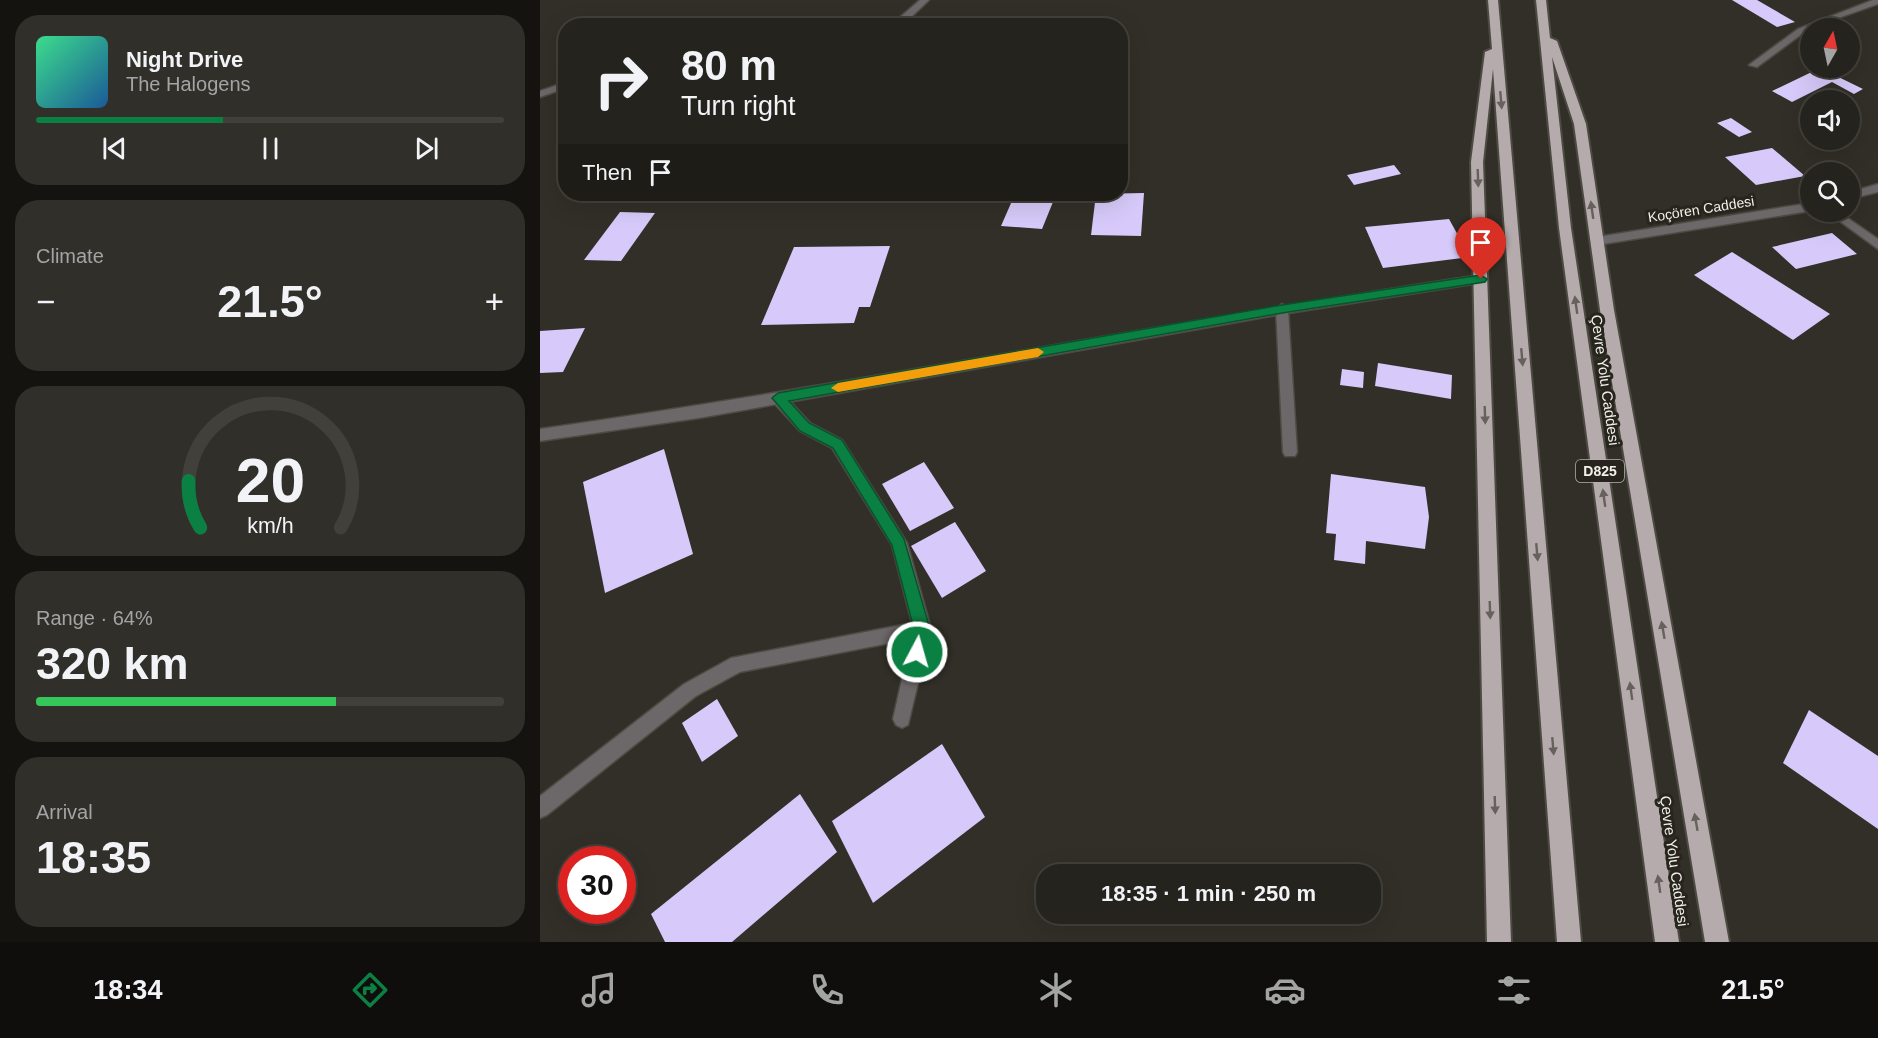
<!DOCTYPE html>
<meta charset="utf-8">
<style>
:root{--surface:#25231d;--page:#312f2a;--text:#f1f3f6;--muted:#a3a4a4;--line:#42403b;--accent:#0b8043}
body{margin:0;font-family:Helvetica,sans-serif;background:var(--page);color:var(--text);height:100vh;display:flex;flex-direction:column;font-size:22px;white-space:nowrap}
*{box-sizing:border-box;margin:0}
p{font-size:20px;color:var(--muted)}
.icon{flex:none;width:33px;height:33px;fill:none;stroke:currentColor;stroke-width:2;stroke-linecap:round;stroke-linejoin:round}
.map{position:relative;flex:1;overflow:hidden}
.side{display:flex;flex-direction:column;gap:15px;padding:15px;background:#141310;width:540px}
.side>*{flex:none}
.guide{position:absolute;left:18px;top:18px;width:570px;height:183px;border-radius:24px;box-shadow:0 6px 24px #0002,0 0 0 2px var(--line);background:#25231d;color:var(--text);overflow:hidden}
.needle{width:39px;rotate:9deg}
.controls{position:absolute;left:1260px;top:18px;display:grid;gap:12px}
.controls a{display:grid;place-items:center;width:60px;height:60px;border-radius:50%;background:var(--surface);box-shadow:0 6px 24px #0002,0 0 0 2px var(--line);font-size:30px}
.speed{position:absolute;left:18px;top:846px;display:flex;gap:12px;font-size:30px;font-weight:700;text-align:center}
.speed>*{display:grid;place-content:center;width:78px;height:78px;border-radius:50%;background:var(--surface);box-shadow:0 6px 24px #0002,0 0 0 2px var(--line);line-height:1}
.speed .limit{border:9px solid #d22;background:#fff;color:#111}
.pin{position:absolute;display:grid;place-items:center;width:51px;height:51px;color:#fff;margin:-62px -26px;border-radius:50% 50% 50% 0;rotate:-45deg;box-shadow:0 0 6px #0007}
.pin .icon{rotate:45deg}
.me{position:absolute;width:66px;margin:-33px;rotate:6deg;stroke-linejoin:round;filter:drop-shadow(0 0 4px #0008)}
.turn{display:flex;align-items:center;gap:21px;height:126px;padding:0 24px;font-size:27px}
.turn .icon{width:78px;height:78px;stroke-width:2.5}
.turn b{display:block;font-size:42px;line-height:51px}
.then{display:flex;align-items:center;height:57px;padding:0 24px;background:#0003;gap:12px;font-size:22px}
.big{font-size:45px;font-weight:700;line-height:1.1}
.side .card{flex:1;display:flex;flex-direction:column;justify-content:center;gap:9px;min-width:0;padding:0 21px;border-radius:24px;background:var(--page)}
.side .dial{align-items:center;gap:0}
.dial svg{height:156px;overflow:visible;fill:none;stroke:var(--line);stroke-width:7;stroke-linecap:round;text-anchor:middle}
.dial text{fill:var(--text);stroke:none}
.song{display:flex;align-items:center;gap:18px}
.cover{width:72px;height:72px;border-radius:9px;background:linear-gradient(135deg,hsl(150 70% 55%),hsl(210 70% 35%))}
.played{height:6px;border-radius:3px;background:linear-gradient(90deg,var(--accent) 40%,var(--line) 40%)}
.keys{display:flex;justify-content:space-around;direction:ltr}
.heat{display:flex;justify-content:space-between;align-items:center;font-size:33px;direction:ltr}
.charge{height:9px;border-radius:4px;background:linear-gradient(90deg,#34c759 64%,var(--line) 0)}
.trip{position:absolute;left:496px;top:864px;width:345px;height:60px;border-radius:24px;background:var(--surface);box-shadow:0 6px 24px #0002,0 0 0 2px var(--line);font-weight:700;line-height:60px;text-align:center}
.dock{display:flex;height:96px;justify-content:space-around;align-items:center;background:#0f0e0c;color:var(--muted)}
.dock .icon{width:42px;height:42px}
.dock .current{color:var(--accent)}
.dock b{font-size:27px;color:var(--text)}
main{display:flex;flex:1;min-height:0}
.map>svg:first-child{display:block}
.building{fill:#d7cafa}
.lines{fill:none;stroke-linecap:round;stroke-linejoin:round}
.minor-casing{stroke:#4c4a42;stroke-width:3}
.tertiary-casing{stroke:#4c4a42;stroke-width:3}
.trunk-casing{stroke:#4c4a42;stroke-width:4}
.minor{fill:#6c6768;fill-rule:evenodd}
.tertiary{fill:#6c6768;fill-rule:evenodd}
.trunk{fill:#b5aaac;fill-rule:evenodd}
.oneway{fill:#67615d}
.route{fill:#0b8043;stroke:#07532c;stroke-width:1.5}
.slow{fill:#f59e0b}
.labels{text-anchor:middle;stroke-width:6;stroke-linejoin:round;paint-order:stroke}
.far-street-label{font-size:14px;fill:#f2f0eb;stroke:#27251d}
.shield{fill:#27251d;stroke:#b5b3ad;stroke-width:1.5}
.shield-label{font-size:14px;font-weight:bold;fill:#f2f0eb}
.street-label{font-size:15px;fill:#f2f0eb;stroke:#27251d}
</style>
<main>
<section class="side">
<div class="card">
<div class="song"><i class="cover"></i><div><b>Night Drive</b><p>The Halogens</p></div></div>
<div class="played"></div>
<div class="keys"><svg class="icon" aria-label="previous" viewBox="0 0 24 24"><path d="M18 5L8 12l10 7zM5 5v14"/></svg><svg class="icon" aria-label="pause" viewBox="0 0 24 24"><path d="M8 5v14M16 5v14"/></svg><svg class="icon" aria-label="next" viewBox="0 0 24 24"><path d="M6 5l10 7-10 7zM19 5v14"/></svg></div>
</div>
<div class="card"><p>Climate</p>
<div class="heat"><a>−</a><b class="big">21.5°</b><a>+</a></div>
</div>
<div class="card dial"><svg viewBox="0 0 100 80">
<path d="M14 69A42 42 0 1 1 86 69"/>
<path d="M14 69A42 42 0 0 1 8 45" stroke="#0b8043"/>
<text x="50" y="56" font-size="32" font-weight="700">20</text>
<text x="50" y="72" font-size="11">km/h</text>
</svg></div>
<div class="card"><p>Range · 64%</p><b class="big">320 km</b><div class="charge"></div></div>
<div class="card"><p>Arrival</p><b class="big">18:35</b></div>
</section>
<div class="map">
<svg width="1338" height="942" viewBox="0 0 1338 942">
<rect width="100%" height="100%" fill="#312f27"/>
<!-- building -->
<g class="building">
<path d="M1192,0H1217L1255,22L1237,27Z"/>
<path d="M1280,68L1323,89L1314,94L1292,82L1252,102L1232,91Z"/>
<path d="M1191,118L1212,132L1199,137L1177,123Z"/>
<path d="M1232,148L1265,176L1216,185L1185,157Z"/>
<path d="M854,165L861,174L814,185L807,175Z"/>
<path d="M604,193L601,236L551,235L556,194Z"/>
<path d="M475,194L515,197L502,229L461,226Z"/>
<path d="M80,212L115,213L81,261L44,260Z"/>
<path d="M909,219L930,257L843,268L825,227Z"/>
<path d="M1292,233L1317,254L1256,269L1232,247Z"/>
<path d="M350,246L330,307H319L314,323L221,325L254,247Z"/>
<path d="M1192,252L1290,314L1253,340L1154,275Z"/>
<path d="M45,328L23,372L0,373V331Z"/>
<path d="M838,363L912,375L911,399L835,386Z"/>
<path d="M802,369L824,372L823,388L800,385Z"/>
<path d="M124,449L153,554L65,593L43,482Z"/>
<path d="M384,462L414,508L370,531L342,484Z"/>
<path d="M791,474L885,487L889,517L885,549L826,541L825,564L794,560L796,534L786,533Z"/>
<path d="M415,522L446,571L402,598L371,546Z"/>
<path d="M177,699L198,736L162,762L142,723Z"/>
<path d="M1269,710L1338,756V829L1243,763Z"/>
<path d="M402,744L445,817L333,903L292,821Z"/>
<path d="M260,794L297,852L192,942H125L111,914Z"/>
</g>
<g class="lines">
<!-- minor casing -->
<g class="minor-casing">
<g id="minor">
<path d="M380,0H389L364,24L350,26Z"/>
<path d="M1333,0H1338V4L1270,28L1217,67L1209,65L1258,29Z"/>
<path d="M26,82V88L0,97V91Z"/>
<path d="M1287,212H1299L1338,239V249Z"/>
<path d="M742,304L748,309L757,452L755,456H745L743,452L736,309Z"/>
<path d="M238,393L243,394L270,423L302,440L367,543L391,629L368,725L362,728L356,725L353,719L371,639L200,672L156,696L7,815L0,818V796L144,684L191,658L372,623L352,545L292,448L260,431L233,402L231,398L233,394Z"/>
</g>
</g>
<!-- tertiary casing -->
<g class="tertiary-casing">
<g id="tertiary">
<path d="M1338,184V192L1310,199V192Z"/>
<path d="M1270,203V211L1057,245L1051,241L1057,237Z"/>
<path d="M941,275L947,279L945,282L742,314L159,418L0,441V429C315,384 627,322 941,275Z"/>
</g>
</g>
<!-- trunk casing -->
<g class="trunk-casing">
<g id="trunk">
<path d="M948,0H958L1041,942H1017L953,69L943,162L971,942H947L931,162L945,52L952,49Z"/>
<path d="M996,0H1006L1010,38L1017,41L1046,124L1074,310L1189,942H1165L1060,310L1034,124L1012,57L1031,228L1139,942H1115L1019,228Z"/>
</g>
</g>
<!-- minor -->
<use href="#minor" class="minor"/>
<!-- tertiary -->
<use href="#tertiary" class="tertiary"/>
<!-- trunk -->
<use href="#trunk" class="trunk"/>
</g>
<!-- one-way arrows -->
<defs><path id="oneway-solid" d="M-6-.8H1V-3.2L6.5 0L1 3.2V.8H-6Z" transform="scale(1.5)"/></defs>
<g class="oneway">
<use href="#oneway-solid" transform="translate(961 100) rotate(85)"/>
<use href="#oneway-solid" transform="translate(938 178) rotate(88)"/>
<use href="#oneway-solid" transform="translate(1052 210) rotate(-98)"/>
<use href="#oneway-solid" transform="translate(1036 305) rotate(-98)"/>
<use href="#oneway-solid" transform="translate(982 357) rotate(85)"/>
<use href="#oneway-solid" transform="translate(945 415) rotate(88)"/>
<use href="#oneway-solid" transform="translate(1064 498) rotate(-98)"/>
<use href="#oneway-solid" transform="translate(997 552) rotate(85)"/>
<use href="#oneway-solid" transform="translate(950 610) rotate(88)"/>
<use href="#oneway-solid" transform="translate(1123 630) rotate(-100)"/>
<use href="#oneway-solid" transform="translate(1091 691) rotate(-98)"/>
<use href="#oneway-solid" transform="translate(1013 746) rotate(85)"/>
<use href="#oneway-solid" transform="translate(955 805) rotate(88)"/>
<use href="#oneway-solid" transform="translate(1156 822) rotate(-100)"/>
<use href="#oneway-solid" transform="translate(1119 884) rotate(-98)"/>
</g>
<!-- route -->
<path class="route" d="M941,275L947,279L945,282L742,313L249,401L269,423L302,440L364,539L390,629L383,657L377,659L371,657L369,652L374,629L352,545L293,448L260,431L232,398L238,393L742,305Z"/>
<!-- slow -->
<path class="slow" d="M498,348L504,352L498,357L298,392L291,388L298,383Z"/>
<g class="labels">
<!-- far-street labels -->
<g class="far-street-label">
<text transform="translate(1161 209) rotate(-9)" y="5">Koçören Caddesi</text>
</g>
<!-- shield labels -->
<rect class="shield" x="1036" y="460" width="48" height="22" rx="4.5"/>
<g class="shield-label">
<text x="1060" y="476">D825</text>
</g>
<!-- street labels -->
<g class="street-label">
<text transform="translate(1065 380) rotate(82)" y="5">Çevre Yolu Caddesi</text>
<text transform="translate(1134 861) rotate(82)" y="5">Çevre Yolu Caddesi</text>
</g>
</g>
</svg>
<div class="controls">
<a><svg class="needle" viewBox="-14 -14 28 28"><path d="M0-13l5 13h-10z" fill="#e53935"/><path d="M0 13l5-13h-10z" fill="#a3a4a4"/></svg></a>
<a><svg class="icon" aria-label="sound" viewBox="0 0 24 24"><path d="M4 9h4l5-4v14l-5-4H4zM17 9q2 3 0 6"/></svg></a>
<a><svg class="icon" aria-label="search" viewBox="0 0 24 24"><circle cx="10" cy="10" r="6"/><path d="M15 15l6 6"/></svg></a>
</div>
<div class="speed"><div class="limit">30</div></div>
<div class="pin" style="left:941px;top:279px;background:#d93025"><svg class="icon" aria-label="arrive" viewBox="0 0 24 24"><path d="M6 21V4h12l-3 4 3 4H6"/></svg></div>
<svg class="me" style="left:377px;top:652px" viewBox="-20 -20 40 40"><circle r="17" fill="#0b8043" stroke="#fff" stroke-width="3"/><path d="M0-11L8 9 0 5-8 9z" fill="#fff"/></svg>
<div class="trip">18:35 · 1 min · 250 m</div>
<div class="guide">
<div class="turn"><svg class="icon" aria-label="right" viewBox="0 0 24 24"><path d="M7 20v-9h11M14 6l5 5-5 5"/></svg><div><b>80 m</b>Turn right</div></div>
<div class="then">Then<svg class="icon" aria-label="arrive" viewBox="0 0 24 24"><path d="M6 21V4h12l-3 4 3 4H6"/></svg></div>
</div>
</div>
</main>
<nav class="dock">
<b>18:34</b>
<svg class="icon current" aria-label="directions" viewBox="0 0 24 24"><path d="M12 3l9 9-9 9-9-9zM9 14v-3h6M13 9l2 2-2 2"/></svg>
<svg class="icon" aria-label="music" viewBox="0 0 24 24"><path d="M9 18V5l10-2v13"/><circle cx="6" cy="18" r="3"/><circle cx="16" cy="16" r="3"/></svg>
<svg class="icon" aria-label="phone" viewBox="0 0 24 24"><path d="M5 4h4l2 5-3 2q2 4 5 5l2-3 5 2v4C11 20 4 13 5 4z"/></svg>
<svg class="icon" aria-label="climate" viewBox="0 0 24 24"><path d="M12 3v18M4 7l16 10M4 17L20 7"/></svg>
<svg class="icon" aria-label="car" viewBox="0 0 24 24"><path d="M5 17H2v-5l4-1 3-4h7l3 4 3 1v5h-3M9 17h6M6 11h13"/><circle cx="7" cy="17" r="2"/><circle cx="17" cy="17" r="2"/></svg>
<svg class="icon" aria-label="filters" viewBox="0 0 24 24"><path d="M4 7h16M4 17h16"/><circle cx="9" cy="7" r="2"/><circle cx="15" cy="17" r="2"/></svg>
<b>21.5°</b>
</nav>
